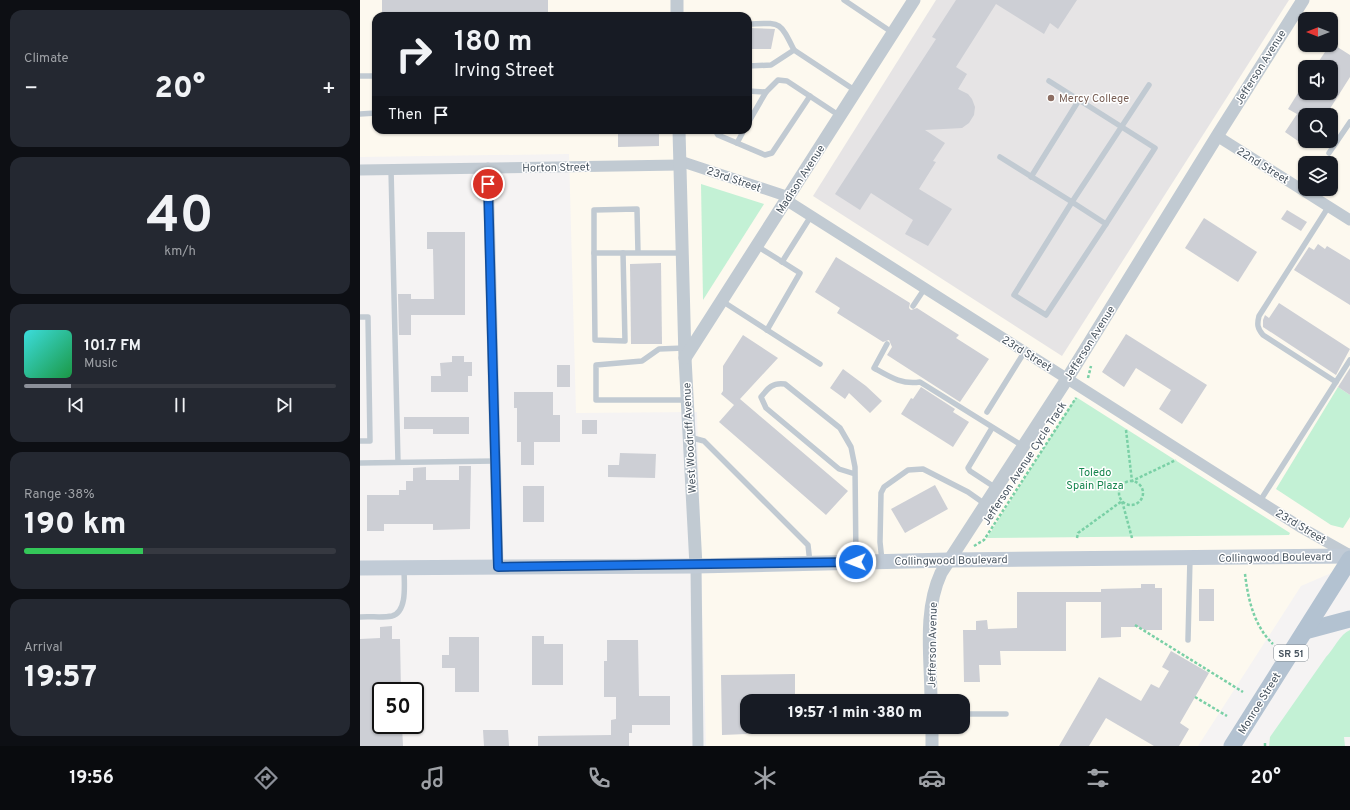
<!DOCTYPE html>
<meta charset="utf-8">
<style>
:root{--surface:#171b24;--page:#242831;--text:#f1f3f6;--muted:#9ea1a6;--line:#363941;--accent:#8c9099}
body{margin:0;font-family:Overpass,sans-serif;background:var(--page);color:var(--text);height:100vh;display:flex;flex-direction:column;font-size:15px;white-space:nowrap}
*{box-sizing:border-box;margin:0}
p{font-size:13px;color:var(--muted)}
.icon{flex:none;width:22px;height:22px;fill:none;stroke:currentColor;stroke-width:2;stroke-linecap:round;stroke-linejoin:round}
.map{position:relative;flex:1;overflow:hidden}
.panel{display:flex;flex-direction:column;gap:10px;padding:10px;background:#0d0f14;width:360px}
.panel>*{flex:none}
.guide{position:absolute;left:12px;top:12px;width:380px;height:122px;border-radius:12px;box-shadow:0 1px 3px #0004;background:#171b24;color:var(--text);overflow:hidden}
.needle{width:26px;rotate:270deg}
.controls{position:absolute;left:938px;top:12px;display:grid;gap:8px}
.controls a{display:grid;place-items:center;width:40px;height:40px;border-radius:8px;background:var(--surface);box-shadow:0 1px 3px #0004;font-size:20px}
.speed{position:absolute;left:12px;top:682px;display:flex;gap:8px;font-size:20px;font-weight:700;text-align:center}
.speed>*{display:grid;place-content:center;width:52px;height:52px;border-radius:50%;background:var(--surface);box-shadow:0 1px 3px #0004;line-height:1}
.speed .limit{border:2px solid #111;border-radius:6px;background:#fff;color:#111}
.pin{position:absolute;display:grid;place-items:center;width:34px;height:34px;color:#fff;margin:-17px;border:2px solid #fff;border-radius:50%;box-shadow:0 1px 4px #0007}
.me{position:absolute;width:44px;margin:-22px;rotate:269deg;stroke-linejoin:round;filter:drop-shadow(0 0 3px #0008)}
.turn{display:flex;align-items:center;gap:14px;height:84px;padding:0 16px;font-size:18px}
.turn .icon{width:52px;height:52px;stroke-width:2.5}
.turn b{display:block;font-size:28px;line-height:34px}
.then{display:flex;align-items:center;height:38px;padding:0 16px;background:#0003;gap:8px;font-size:15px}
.big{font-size:30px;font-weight:800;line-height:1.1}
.panel .card{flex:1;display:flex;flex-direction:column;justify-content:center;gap:6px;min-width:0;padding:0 14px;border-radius:12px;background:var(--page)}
.panel .dial{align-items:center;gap:0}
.dial b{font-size:52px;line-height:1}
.song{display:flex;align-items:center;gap:12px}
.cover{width:48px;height:48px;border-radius:6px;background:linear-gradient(135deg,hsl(180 70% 55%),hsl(140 70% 35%))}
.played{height:4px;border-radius:2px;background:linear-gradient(90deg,var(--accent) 15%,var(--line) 15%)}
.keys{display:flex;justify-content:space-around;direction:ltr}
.heat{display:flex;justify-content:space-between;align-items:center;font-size:22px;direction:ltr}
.charge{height:6px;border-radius:3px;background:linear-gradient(90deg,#34c759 38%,var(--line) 0)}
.trip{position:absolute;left:380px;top:694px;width:230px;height:40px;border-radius:12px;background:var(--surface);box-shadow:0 1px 3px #0004;font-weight:800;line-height:40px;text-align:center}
.tabs{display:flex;height:64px;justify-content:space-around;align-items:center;background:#090b0e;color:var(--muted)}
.tabs .icon{width:28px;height:28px}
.tabs .current{color:var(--accent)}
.tabs b{font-size:18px;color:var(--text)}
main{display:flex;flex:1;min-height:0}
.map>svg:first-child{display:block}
.commercial{fill:#fdf9ef;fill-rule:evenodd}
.education{fill:#e6e4e5}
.green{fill:#c3f1d5}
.building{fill:#cdcfd5}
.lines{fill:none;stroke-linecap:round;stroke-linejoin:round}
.path{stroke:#7ad0a6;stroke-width:2.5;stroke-dasharray:3 2;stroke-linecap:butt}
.service{stroke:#c1cad2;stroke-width:5.5}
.minor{stroke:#c1cad2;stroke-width:11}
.tertiary{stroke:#c1cad2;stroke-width:13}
.secondary{stroke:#c1cbd6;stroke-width:15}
.primary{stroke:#b3c2d1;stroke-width:17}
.route-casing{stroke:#114b97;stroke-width:10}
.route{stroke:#1a73e8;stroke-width:7}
.education-dot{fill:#8d6e63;stroke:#fff;stroke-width:1.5}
.labels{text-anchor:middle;stroke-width:3;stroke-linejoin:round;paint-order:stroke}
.shield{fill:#fff;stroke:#808990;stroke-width:1}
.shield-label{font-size:10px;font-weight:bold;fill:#4a5661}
.street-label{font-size:11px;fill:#4a5661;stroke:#fff}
.education-label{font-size:11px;fill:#785e54;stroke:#fff;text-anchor:start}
.park-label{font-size:11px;fill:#17864f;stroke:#fff}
</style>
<main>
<section class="panel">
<div class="card"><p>Climate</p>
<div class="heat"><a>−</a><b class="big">20°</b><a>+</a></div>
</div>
<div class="card dial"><b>40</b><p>km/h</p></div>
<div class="card">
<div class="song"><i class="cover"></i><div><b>101.7 FM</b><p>Music</p></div></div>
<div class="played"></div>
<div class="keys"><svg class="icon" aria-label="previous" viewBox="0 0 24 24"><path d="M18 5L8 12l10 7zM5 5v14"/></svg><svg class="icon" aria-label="pause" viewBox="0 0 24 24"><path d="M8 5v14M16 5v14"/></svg><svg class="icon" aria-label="next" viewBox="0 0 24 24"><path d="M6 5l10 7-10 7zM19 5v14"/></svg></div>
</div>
<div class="card"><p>Range · 38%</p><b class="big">190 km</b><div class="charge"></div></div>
<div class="card"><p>Arrival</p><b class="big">19:57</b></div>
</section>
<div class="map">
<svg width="990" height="746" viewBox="0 0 990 746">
<rect width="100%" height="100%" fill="#f5f3f3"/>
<!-- commercial -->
<path class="commercial" d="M0,0H990V565L941,586L838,746H346L337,412L216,413L209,154L0,157ZM16,16H388V130H16ZM945,19H971V45H945ZM945,67H971V93H945ZM945,115H971V141H945ZM945,163H971V189H945ZM387,701H603V727H387Z"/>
<!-- education -->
<path class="education" d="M576,0H929L702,356L453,196Z"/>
<!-- green -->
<g class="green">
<path d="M341,184L404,204L343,300Z"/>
<path d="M978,387L990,395V517L983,528L971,525L916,489Z"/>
<path d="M716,397L930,533L929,535L627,538Z"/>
<path d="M990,630V737H984L985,746H909L910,737L966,657C974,649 980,634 990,630Z"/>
</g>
<!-- building -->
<g class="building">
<rect x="22" y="0" width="166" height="16"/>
<path d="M596,0H717L698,29L690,23L684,34L636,4L596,67L607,74L598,89L608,94L612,99L615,107L614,115L609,123L602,128L565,130L585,143L573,161L576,162L559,189L592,209L568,246L545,234L553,220L511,193L500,210L475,194L576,39L572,37Z"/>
<path d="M388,28L415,29L411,49H388Z"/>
<path d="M971,43L990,55V77L966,115H945V130L938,141L925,132L937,114L928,109L938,93H971V67H955Z"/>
<path d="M258,130H299V146L258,147Z"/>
<path d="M927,210L947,222L941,231L921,219Z"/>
<path d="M844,218L897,252L878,282L825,248Z"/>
<path d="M67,232H105V315H51V335H39L38,294H51V299H74L73,249H67Z"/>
<path d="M958,244L965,249L967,246L990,260V305L934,270L949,247L954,250Z"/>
<path d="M476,257L550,303L549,308L551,310L557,308L599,335L596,338L629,359L600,402L527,355L532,347L529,340L523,342L477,313L480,308L455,292Z"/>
<path d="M301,263L302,344H271L270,264Z"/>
<path d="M919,303L990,349L976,375L903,327V320L905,315L909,318Z"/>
<path d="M766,334L847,385L822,424L799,409L811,390L776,368L764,387L742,372Z"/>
<path d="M383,335L418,358L380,399L488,491L466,515L359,422L374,405L361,394L363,391V366Z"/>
<path d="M92,356H104V362H112V376H108V392H71V376H81L80,363L92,362Z"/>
<rect x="197" y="365" width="13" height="22"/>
<path d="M990,368V395L978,387Z"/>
<path d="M483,369L506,386L522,401L510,413L489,393L485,399L470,388Z"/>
<path d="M561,387L595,409L593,412L609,422L593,447L541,414L551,398L553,399Z"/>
<path d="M154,392H193V415H200V442H174V465H161V442H157V408H154Z"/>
<path d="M44,417H109V434H73V429H44Z"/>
<rect x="222" y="420" width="15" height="14"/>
<path d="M260,453L296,454L295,478L248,477V465H259Z"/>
<path d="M99,466H111L110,529L73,530V524H24V531H7V495H39V490H46V481H53V468L66,467V480H99Z"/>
<path d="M575,485L588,509L545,533L531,509Z"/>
<rect x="163" y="486" width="21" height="36"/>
<path d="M781,584H795V588H802V630H785L779,627H761V637L741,638V602H706V651H640L641,665H619L620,682H604L603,630H616V621L627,620L628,629L657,628V592H741V589L781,588Z"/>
<rect x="839" y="589" width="15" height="32"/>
<path d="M32,626V639H40L41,691H21V725H42L43,746H0V639L20,638V627Z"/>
<path d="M172,636H184V644H203V685H172Z"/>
<path d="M89,637H119V692H95V668H82V655H89Z"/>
<path d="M247,640H278L279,696H310V725H272V733H269V746H178V736L251,735V720L256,719V697H244V661H247Z"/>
<path d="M811,651L849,673L820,723L829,729L819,746H794L746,718L729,746H699L739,677L781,701L791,684L799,688L809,671L802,667Z"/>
<path d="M435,674V701H387V734L362,735L361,675Z"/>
<path d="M123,730H148L149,746H124Z"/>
</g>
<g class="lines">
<!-- path -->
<g class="path">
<path d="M728,378L731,366"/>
<path d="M766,430L772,481L816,460"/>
<circle cx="771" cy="493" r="12"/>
<path d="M717,538L718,533L762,501L772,538"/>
<path d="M614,546L624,540L716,398"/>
<path d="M885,574C888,599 894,626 913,644"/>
<path d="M775,625L883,692"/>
<path d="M835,697L867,716"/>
<path d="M905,746V743"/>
</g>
<!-- service -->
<g class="service">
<path d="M484,0L533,33"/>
<path d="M388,24C421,23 419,20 434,50L411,65L388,66"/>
<path d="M434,50L496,91"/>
<path d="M0,76H16"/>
<path d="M689,81L795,148L746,224"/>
<path d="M388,91L406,92L418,80L427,81L480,116"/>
<path d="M0,114L16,113"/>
<path d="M388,123L406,92"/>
<path d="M355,130L358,135L405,155L412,153L450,96"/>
<path d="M377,143L384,130"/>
<path d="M969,153L990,122"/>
<path d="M640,157L712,202L789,85"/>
<path d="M31,169L38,462"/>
<path d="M671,177L719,100"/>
<path d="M712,202L746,224L686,315L654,295Z"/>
<path d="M969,206L899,316C897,324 897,328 903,335L976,382"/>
<path d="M397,246L440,273L407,330"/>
<path d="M234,253L235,340L265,341L263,253"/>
<path d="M278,253L277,209L234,210V253H322"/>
<path d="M422,262L451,216"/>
<path d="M362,301L460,364"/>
<path d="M553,306L565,288"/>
<path d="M0,317H8L10,441H0"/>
<path d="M527,344L514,368C530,377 542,385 560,382L663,446"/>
<path d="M324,348L299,349L282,361L236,365V400H327"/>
<path d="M627,412L665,351"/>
<path d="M632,428L608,468L610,471L636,488"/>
<path d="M329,437L344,441L448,545L450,563"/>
<path d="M0,463L135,461"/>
<path d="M495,474L479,469L406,408L401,397C408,388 413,382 425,384L480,428L491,447L495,467L496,562"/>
<path d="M900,501L990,360"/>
<path d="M522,561L520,542L521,493L524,487L548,470L563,469L608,492L625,504"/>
<path d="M0,617C10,616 22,618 32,616C48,612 44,582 44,569"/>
<path d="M828,640L830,558"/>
<path d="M603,714H646"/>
</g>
<!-- minor -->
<g class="minor">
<path d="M857,136L990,220"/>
<path d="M320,161L429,197"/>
<path d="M128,168L138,567"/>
<path d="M0,170L320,165"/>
<path d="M426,200L942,528L990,555"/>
<path d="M336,566L338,746"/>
</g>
<!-- tertiary -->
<g class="tertiary">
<path d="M317,0V16"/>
<path d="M319,130L325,358L336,566"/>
<path d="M325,358L554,0"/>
<path d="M571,701C571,659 563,612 581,573L707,379L859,133L943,0"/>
<path d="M572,727V746"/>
</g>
<!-- secondary -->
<path class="secondary" d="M0,568L336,566L589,560L990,556"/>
<!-- primary -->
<g class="primary">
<path d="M945,631L990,619"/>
<path d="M872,746L990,559"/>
</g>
</g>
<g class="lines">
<!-- route casing -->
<g class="route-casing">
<path id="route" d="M128,184L138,567L496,562"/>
</g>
<!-- route -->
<use href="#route" class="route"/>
</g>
<!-- markers -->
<circle class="education-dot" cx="691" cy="98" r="4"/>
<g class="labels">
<!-- shield labels -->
<rect class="shield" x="914" y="645" width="34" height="16" rx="3"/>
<g class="shield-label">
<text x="931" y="657">SR 51</text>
</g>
<!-- street labels -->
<g class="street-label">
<text transform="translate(900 67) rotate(-58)" y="4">Jefferson Avenue</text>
<text transform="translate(903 165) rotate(32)" y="4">22nd Street</text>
<text transform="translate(196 167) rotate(-1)" y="4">Horton Street</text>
<text transform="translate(374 179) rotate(19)" y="4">23rd Street</text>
<text transform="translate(440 179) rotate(-57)" y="4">Madison Avenue</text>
<text transform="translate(729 343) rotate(-58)" y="4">Jefferson Avenue</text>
<text transform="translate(667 353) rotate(32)" y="4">23rd Street</text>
<text transform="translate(329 438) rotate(-93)" y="4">West Woodruff Avenue</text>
<text transform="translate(664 463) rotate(-57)" y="4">Jefferson Avenue Cycle Track</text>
<text transform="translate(941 526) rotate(31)" y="4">23rd Street</text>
<text transform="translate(915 557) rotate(-1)" y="4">Collingwood Boulevard</text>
<text transform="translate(591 560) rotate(-1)" y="4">Collingwood Boulevard</text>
<text transform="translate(572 645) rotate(-89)" y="4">Jefferson Avenue</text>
<text transform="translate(899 703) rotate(-58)" y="4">Monroe Street</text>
</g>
<!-- education labels -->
<g class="education-label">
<text x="699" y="102">Mercy College</text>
</g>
<!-- park labels -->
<g class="park-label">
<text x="735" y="476">Toledo<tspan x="735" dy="13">Spain Plaza</tspan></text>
</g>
</g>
</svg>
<div class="controls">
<a><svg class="needle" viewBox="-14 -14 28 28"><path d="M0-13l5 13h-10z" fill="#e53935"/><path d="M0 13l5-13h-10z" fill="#9ea1a6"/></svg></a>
<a><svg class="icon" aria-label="sound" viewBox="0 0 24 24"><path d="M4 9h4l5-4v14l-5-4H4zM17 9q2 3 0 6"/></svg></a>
<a><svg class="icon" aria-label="search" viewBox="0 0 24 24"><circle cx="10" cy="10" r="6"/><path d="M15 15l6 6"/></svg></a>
<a><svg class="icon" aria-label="layers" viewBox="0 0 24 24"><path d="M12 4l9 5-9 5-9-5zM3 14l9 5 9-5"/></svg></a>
</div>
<div class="speed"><div class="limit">50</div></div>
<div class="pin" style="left:128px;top:184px;background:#d93025"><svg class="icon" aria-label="arrive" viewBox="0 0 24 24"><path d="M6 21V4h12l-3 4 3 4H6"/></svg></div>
<svg class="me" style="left:496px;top:562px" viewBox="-20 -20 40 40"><circle r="17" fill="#1a73e8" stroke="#fff" stroke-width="3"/><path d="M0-11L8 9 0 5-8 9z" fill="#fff"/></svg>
<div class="trip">19:57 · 1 min · 380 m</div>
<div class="guide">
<div class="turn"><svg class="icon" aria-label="right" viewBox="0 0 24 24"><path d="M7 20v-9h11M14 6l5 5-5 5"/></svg><div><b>180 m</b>Irving Street</div></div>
<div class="then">Then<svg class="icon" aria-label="arrive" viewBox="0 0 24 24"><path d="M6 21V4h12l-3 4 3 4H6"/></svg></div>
</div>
</div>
</main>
<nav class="tabs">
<b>19:56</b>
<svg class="icon current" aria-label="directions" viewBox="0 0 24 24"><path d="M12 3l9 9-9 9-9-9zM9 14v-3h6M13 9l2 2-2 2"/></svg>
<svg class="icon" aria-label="music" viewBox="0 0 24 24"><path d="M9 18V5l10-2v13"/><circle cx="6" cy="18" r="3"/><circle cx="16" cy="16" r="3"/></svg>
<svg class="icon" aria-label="phone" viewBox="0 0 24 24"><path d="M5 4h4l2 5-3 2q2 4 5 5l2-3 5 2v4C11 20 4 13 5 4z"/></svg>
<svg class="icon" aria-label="climate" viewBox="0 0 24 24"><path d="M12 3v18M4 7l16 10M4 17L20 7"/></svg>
<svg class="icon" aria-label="car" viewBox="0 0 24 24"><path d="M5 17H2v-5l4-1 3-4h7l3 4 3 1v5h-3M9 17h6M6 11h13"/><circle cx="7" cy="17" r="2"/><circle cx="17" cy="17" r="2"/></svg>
<svg class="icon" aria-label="filters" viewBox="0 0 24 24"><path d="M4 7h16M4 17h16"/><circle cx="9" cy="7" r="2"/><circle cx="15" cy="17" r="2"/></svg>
<b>20°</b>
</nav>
